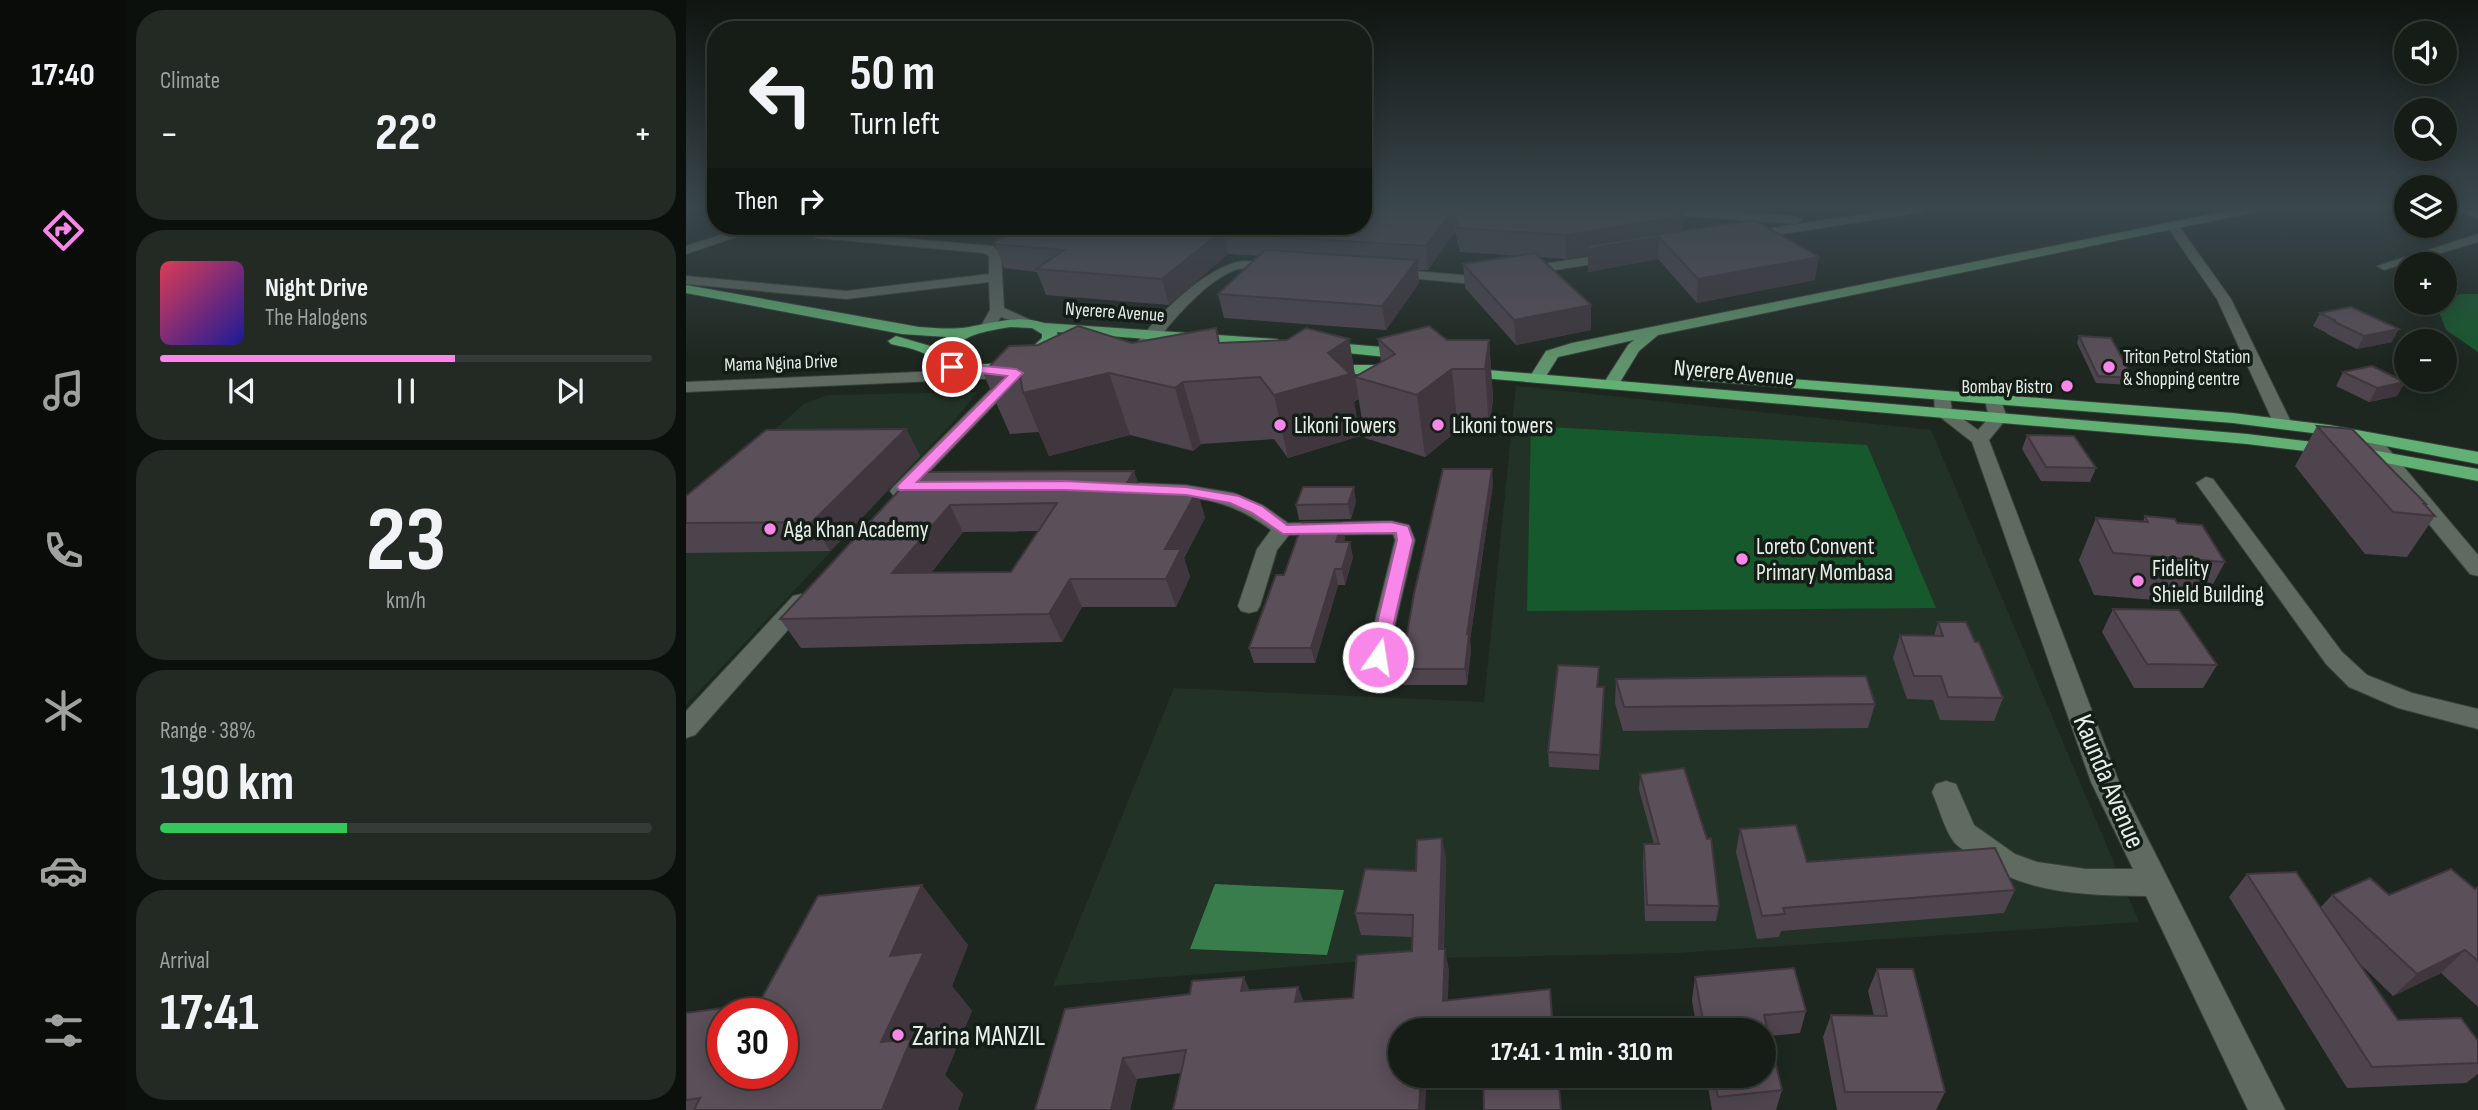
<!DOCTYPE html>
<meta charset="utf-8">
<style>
:root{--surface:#161d17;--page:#232a24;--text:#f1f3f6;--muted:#9ea2a1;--line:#353b36;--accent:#f987e9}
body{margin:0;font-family:"Sofia Sans Condensed",sans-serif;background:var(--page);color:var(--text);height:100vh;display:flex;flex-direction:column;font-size:26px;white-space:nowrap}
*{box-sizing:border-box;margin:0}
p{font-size:23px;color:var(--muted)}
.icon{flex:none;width:38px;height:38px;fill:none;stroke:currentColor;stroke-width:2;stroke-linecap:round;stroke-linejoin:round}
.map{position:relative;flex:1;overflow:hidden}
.sheet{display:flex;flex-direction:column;gap:10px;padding:10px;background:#0c100d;width:560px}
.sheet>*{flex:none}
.hud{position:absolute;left:21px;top:21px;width:665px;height:214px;border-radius:28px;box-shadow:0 4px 18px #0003,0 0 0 2px var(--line);background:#161d17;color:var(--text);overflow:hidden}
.fabs{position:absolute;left:1708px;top:21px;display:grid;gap:14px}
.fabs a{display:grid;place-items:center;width:63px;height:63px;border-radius:50%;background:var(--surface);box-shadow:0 4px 18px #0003,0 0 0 2px var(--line);font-size:35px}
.speed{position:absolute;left:21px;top:998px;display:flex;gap:14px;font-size:35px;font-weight:700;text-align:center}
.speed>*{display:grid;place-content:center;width:91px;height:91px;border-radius:50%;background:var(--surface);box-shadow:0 4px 18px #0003,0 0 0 2px var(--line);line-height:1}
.speed .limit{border:10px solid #d22;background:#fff;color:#111}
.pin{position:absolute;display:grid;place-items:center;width:60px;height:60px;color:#fff;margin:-30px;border:4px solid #fff;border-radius:50%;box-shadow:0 2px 7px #0007}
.me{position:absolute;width:77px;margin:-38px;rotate:13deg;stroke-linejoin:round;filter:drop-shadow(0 0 5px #0008)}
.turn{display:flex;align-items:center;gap:24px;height:147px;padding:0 28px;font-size:32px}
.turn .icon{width:91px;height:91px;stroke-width:2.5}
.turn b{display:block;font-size:49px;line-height:60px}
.then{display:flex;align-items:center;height:66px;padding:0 28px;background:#0003;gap:14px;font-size:26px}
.big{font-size:52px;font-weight:700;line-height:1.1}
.sheet .tile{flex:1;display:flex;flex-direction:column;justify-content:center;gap:10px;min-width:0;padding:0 24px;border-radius:28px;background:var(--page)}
.sheet .dial{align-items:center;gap:0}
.dial b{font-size:91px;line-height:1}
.song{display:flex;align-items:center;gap:21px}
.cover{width:84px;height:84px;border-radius:10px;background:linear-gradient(135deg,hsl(350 70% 55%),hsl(240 70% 35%))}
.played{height:7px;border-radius:4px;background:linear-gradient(90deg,var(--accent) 60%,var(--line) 60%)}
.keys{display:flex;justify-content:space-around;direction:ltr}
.heat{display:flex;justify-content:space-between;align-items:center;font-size:38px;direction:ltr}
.charge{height:10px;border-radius:5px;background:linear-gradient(90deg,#34c759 38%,var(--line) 0)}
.trip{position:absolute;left:702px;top:1018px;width:388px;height:70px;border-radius:35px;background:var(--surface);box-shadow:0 4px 18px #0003,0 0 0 2px var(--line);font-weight:700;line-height:70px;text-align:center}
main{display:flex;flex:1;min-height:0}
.dock{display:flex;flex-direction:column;width:126px;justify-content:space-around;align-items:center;background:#090c09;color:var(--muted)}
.dock .icon{width:49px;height:49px}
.dock .active{color:var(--accent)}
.dock b{font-size:32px;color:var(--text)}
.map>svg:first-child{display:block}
.built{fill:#233226}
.green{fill:#16592c}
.water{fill:#3a7d4c}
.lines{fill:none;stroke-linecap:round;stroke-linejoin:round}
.minor-casing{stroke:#38413a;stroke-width:2}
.major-casing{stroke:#38413a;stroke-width:2}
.highway-casing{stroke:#38413a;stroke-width:2}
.minor{fill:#5f6b61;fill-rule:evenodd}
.major{fill:#60946c;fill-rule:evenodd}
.highway{fill:#61b074;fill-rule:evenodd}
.wall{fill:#4e444d;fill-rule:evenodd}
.shaded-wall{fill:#40373e}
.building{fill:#5b4f59;stroke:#40373e;stroke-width:2;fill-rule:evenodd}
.route{fill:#f987e9;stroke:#a25897;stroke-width:2}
.poi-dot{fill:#f987e9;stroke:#141d16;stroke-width:2.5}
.labels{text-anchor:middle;stroke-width:7;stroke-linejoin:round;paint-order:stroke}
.far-street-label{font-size:19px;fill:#e7ede8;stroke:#141d16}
.far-poi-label{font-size:19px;fill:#e7ede8;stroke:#141d16;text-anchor:start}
.street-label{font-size:23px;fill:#e7ede8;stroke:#141d16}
.poi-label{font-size:23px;fill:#e7ede8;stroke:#141d16;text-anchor:start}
.near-street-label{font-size:28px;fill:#e7ede8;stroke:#141d16}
.near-poi-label{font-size:28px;fill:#e7ede8;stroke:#141d16;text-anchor:start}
</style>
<main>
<nav class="dock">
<b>17:40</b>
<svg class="icon active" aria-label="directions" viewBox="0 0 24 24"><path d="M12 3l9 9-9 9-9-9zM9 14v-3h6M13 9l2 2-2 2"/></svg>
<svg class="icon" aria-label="music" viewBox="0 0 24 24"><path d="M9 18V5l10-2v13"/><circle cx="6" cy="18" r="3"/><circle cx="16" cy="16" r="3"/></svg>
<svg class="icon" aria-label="phone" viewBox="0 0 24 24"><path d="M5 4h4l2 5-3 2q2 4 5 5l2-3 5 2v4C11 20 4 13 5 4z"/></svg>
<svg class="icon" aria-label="climate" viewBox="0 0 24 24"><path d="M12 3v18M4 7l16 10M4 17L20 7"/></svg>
<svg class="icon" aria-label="car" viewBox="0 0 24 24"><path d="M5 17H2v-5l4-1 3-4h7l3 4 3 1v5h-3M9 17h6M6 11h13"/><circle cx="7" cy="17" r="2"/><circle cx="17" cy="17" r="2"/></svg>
<svg class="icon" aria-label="filters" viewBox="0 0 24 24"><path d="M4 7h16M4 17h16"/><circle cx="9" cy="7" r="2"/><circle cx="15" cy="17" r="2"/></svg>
</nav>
<section class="sheet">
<div class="tile"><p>Climate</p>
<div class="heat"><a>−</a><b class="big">22°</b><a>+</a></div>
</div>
<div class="tile">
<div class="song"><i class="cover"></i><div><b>Night Drive</b><p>The Halogens</p></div></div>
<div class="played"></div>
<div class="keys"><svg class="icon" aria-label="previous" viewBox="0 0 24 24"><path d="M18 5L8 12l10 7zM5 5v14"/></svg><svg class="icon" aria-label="pause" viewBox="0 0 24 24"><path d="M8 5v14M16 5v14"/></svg><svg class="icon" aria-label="next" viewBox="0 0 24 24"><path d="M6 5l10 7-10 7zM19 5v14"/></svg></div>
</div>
<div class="tile dial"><b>23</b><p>km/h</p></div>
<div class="tile"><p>Range · 38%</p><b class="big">190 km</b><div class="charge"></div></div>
<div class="tile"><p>Arrival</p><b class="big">17:41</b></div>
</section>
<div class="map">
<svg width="1792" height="1110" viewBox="0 0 1792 1110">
<rect width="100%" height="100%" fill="#1d271f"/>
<!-- built -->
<g class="built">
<path d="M830,386L1245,430L1453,922L990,953L704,959L367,986L488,688L798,702Z"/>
<path d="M291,392L270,419L0,705V507L118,404L141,395Z"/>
</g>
<!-- green -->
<g class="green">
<path d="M1774,294H1792V352L1760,330L1750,304L1759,303V300Z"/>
<path d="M845,426L1181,445L1250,608L841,611Z"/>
</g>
<!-- water -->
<path class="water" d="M529,884L658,890L641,955L504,949Z"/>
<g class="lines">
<!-- minor casing -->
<g class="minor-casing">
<g id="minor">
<path d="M934,208H984L1110,216L1116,220L1110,224L940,212Z"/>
<path d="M1217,208H1243L1237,212L1059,240L1053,236L1059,232Z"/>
<path d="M1762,208H1779L1792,211V219Z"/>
<path d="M1486,221L1490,222L1545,299L1606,424L1603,428L1597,429L1588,424L1531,299L1480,225Z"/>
<path d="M62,226H83L0,254V246Z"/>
<path d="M128,226H142L137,231L307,246L315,255L318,308L351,323L344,327L315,317L307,329H297L295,326L304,310L303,282L160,299L0,284V276L160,291L303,274V256L298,253L130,238L122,231Z"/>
<path d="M1792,234V242L1698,270L1691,266Z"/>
<path d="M927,253L934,257L932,260L838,275L831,271L838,267Z"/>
<path d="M557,261L590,262L597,266C585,276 564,265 549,270C514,283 470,339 451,369H439L437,366C454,330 517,266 557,261Z"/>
<path d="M706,269L787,276L806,272L813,276L811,279L787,284L701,276V270Z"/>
<path d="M325,368L333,373L332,380L221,495H207L204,491L207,487L316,378L0,392V382Z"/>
<path d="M1256,391L1264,396L1266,411L1292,430L1303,418L1299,400L1301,396L1307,395L1315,400L1321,418L1303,440L1433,782L1599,1110H1562L1460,896C1400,895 1340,895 1290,858C1283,853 1273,848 1268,842C1258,829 1253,807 1246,792L1250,784L1260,781L1270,784L1288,825L1329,854L1351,862L1400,869H1447L1405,782L1286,442L1249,413L1248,396Z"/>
<path d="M1684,433L1690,434L1792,555V576L1784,574L1691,461L1675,438Z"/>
<path d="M1520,477L1527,479L1656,652L1681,675L1726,693L1792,709V729L1712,708L1663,687L1640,664L1510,483Z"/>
<path d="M427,482L500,485L548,493L578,506L602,523L705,521L723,525L729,540L700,663L692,665L684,663L680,657L709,540L707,534L603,535L591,550L574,606L571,611L563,613L555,611L552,606L571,549L585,530C543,499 514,497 463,495C449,495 434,496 420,492L417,488L420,484Z"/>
<path d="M115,594L123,596L126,601L123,606L9,735L0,738V711L107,596Z"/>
</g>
</g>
<!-- major casing -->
<g class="major-casing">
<path id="major" d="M1555,208H1576L1570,212L972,335L953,351L931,387L925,389L917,384L942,345L948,340L872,357L857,381L851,383L843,378L860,351L886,343Z"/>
</g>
<!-- highway casing -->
<g class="highway-casing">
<g id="highway">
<path d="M0,285L233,327C249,328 267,330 283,327C309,322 332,315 358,323L591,339L599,344L591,349L371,332L372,339L348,360L328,368L335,370L337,373L335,376L284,374L251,365C242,350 221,348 205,344L202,341L210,336L251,348L261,337L216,334L0,293ZM324,327L346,328L356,334V338C332,363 296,371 263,359L262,356C274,334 301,331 324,327Z"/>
<path d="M637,342L720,349L728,354L720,359L632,350L629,347Z"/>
<path d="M641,365H711L719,370L711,375L635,373L633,370Z"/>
<path d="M778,368L1561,434L1669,447L1792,469V481L1669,457L1561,444L772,376L770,373Z"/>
<path d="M1013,372L1547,413L1643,425L1792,452V464L1643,435L1547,423L1007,380L1005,377Z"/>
</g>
</g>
<!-- minor -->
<use href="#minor" class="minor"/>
<!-- major -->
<use href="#major" class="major"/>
<!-- highway -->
<use href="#highway" class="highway"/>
</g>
<!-- wall -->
<g class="wall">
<path d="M677,208L997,219L995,231L1129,280L1011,303L972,259L902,272V255L880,259L853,257L905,330L830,345L779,288L777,264L834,256L774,252L769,232L742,270H732L733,283L700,330L538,318L532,294L573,256L542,254L483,305L360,295L351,272L318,268L309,244Z"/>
<path d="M1634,313L1706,342L1671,349L1641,334V333L1627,326Z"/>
<path d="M1393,336L1447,378L1444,385L1410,383L1391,343Z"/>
<path d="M663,339L673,399L668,402L674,436L602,458L588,439L515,444L507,451L444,435L363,456L353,432L324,434L297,373L446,343H533Z"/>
<path d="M692,339L803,340L807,399L803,430H772L739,457L679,438L669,377L695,362Z"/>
<path d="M1657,372L1719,382L1711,396L1683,402L1650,386Z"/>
<path d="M1631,426L1740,504L1739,505L1749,516L1721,557L1679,554L1609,466Z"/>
<path d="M220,429L234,456L144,551L0,553V496Z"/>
<path d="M1341,435L1410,468L1404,482L1355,481L1336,449Z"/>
<path d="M230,472L455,491H511L519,518L498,558L504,577L490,607H396L376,642L115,648L94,619ZM353,531L325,572L245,573L277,532Z"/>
<path d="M807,484L784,640L785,650L781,685H718L715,669Z"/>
<path d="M670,501L665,519L613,520L610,505Z"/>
<path d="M1459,516L1491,523L1539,562L1516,604L1408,595L1393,560L1410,518L1457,522Z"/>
<path d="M656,522L659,537L658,542L667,557L659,585H652L629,663H568L563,648L598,575Z"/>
<path d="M1427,609L1531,665L1517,688H1448L1416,632Z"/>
<path d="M1252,622L1289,642L1317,698L1308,721L1254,720L1247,700L1221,699L1207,658L1214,635L1248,636Z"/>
<path d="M930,679L1189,704L1182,728L937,731L929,703Z"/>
<path d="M912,687H918L913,770L863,767L862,752Z"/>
<path d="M954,774L1021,839L1033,906L1030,921H959L957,860L958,844H968L953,790Z"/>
<path d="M1054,829L1121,862L1329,890L1318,913L1095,931L1093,937L1071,939L1050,852Z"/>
<path d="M756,838L760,860L758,949L763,971L714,1031V1076H740L739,1110H487L495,1073L451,1079L444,1110H349L379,1009L612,987L617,1001L667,998L726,951V937L675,935L669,913L730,871Z"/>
<path d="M1561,874L1634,908L1646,895H1703L1789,889L1792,887V1007L1755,973L1707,996L1672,962L1712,1020L1792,1041V1074L1780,1083L1661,1088L1543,897Z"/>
<path d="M282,945L266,986L286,1011L259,1075L277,1094L272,1110H0V1013L73,1003Z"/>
<path d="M1191,969L1259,1092L1250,1110H1151L1137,1037L1145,1015L1188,1016L1182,991Z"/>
<path d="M1009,977L1120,1011L1114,1033L1083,1036L1096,1090L1090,1110H1026L1020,1076H1078V1031H1011L1006,1000Z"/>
</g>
<!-- shaded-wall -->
<g class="shaded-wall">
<path d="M996,208H998L997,219L992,241L973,237L972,259L902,272V245V255L880,259V235Z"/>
<path d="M768,209L769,232L742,270L740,246Z"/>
<path d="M537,230L542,254L483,305L476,279Z"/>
<path d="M1133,257L1129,280L1011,303L1012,279Z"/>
<path d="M731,260L733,283L700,330L696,306Z"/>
<path d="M905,305V330L830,345L828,320Z"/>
<path d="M1713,329L1706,342L1671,349L1678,336Z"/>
<path d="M663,339L673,399L668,402L674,436L602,458L588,395L642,353Z"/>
<path d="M803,340L807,399L803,430L799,369Z"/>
<path d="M766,369L772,430L739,457L731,395Z"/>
<path d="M423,373L444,435L363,456L337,393Z"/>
<path d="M497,382L515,444L507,451L489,388Z"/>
<path d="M1719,382L1711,396L1683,402L1691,388Z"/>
<path d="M220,429L234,456L144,551L126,522Z"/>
<path d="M806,469L807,484L784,640L785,650L781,685L779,669L781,634Z"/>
<path d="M448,471L458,498L436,491Z"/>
<path d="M668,487L670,501L665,519L662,504Z"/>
<path d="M511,491L519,518L498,558L504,577L490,607L480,579L479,549Z"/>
<path d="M264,505L277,532L223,601L206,573Z"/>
<path d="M656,522L659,537L653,557L650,542Z"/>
<path d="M664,542L667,557L659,585L656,569Z"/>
<path d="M649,569L652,585L629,663L625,648Z"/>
<path d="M384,579L396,607L376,642L363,614Z"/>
<path d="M918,687V703L913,770L914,755Z"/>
<path d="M756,838L760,860L757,971L753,949Z"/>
<path d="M236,885L282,945L266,986L286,1011L259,1075L277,1094L272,1110H196L195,1042L204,956Z"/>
<path d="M759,949L763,971L761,1023L757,1001Z"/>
<path d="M1779,950L1755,973L1707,996L1731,974Z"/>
<path d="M558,977L567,998L555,991Z"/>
<path d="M612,987L620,1008L609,1002Z"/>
<path d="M437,1058L451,1079L444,1110H425Z"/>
<path d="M735,1076H740L739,1110H733Z"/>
</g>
<!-- building -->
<g class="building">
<path d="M677,208H996L994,217L880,235L772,228L768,209L740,246L592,237L595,234L537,230L476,279L350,269L378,250L309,244V241L345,226H677Z"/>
<path d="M1068,220L1133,257L1012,279L973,237L902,249V245Z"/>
<path d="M579,250L731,260L696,306L532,294Z"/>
<path d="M849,253L905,305L828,320L777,264Z"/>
<path d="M1665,307L1713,329L1678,336L1647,321H1650L1634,313Z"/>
<path d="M392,326L446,343L530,328L533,343L601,340L620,328L663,339L642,353L664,374L588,395L574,377L497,382L489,388L423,373L337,393L333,370L297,373L323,346L352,345Z"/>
<path d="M743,326L761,340H803L799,369H766L731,395L669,377L709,354L692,339Z"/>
<path d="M1393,336L1425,338L1447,378L1412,376Z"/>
<path d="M1686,366L1719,382L1691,388L1657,372Z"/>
<path d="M1631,426L1666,429L1740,504H1738L1749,516L1707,512Z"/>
<path d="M220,429L126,522L0,523V496L80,430Z"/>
<path d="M1341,435L1388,436L1410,468L1360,467Z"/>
<path d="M757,469H806L781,634H783L779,669H715L728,594Z"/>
<path d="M448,471L436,491H511L479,549H495L480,579H384L363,614L94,619L230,472ZM371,503L325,572L206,573L264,505Z"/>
<path d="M617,487H668L662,504L610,505Z"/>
<path d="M1459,516L1489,519L1491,523L1516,525L1539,562L1427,553L1410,518L1462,522Z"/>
<path d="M617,522H656L650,542H664L656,569H649L625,648H563L590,575H598Z"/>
<path d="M1427,609L1493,610L1531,665L1461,664Z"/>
<path d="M1252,622H1280L1289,642H1293L1317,698L1262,697L1255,676H1228L1214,635L1257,636Z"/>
<path d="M872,665L913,667L911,687H918L914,755L862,752Z"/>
<path d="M1180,676L1189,704L938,707L930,679Z"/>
<path d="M998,768L1021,839L1025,838L1033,906L961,905L958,844H973L954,774Z"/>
<path d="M1110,825L1121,862L1309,848L1329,890L1097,908L1099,914L1076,916L1054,829Z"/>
<path d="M756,838L753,949H759L757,1001L864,989L867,1031H714V1076H735L733,1110H487L500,1050L437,1058L425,1110H349L379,1009L504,994L506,981L558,977L555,991L612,987L609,1002L667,998L671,955L726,951L727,915L669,913L679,869L730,871L731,840Z"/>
<path d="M1765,869L1789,889L1792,887V961L1779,950L1731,974L1646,895L1684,878L1703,895Z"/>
<path d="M1610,872L1712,1020L1775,1018L1792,1041V1063L1686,1067L1561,874Z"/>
<path d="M236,885L204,956L238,952L195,1042L225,1039L196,1110H8L14,1098L0,1100V1013L73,1003L132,896ZM37,1013H96V1073H37Z"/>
<path d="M1108,968L1120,1011L1078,1015L1096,1090L1032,1097L1028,1076H1078V1031H1019L1009,977Z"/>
<path d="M1191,969H1227L1259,1092H1159L1145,1015L1201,1016Z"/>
<path d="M797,1076H872L875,1110H798Z"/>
</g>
<!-- sky -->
<linearGradient id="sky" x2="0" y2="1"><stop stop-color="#101511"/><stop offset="0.57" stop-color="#3a474d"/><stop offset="1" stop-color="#3a474d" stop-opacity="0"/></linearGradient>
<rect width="1792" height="363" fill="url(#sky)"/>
<!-- route -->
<path class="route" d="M266,363L330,369L337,373L231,482L379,481L500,487L553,496L576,506L601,525L705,522L722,526L727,540L699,662H686L683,657L711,540L710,533L597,534L566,513L544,503L500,495L379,490H213L211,487L213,484L321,376L262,369L260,367Z"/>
<!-- markers -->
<g class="poi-dot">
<circle cx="1423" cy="367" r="7"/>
<circle cx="1381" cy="386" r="7"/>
<circle cx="594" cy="425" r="7"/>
<circle cx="752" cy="425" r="7"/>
<circle cx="84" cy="529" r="7"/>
<circle cx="1056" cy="559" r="7"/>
<circle cx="1452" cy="581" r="7"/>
<circle cx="212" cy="1035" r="7"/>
</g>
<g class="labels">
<!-- far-street labels -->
<g class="far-street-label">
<text transform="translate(429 311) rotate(4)" y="7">Nyerere Avenue</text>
<text transform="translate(95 362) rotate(-2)" y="7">Mama Ngina Drive</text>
</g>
<!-- far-poi labels -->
<g class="far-poi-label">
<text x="1437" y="363">Triton Petrol Station<tspan x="1437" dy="22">&amp; Shopping centre</tspan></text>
<text x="1367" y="393" text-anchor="end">Bombay Bistro</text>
</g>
<!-- street labels -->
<g class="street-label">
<text transform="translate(1048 372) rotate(5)" y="8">Nyerere Avenue</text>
</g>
<!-- poi labels -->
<g class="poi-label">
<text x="608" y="433">Likoni Towers</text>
<text x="766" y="433">Likoni towers</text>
<text x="98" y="537">Aga Khan Academy</text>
<text x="1070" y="554">Loreto Convent<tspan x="1070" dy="26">Primary Mombasa</tspan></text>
<text x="1466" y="576">Fidelity<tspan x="1466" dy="26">Shield Building</tspan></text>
</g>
<!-- near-street labels -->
<g class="near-street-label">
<text transform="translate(1424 781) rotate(67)" y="10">Kaunda Avenue</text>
</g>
<!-- near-poi labels -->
<g class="near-poi-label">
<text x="226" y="1045">Zarina MANZIL</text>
</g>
</g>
</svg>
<div class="fabs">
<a><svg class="icon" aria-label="sound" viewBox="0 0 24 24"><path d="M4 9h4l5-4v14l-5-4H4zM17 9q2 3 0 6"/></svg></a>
<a><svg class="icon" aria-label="search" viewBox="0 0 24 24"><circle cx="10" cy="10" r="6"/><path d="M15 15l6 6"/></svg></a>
<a><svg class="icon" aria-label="layers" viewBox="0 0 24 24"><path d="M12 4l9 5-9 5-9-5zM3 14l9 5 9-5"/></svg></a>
<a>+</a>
<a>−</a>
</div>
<div class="speed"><div class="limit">30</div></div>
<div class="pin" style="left:266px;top:367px;background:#d93025"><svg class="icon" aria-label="arrive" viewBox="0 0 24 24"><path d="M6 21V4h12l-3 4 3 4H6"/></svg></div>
<svg class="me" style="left:692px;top:657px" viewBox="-20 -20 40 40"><circle r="17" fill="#f987e9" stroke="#fff" stroke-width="3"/><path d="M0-11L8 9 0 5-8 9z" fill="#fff"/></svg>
<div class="trip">17:41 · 1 min · 310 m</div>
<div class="hud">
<div class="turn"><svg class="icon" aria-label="left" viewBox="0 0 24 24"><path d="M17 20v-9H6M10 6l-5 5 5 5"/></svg><div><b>50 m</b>Turn left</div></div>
<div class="then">Then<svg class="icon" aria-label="right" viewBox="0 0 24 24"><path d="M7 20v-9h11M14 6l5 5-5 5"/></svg></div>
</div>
</div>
</main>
